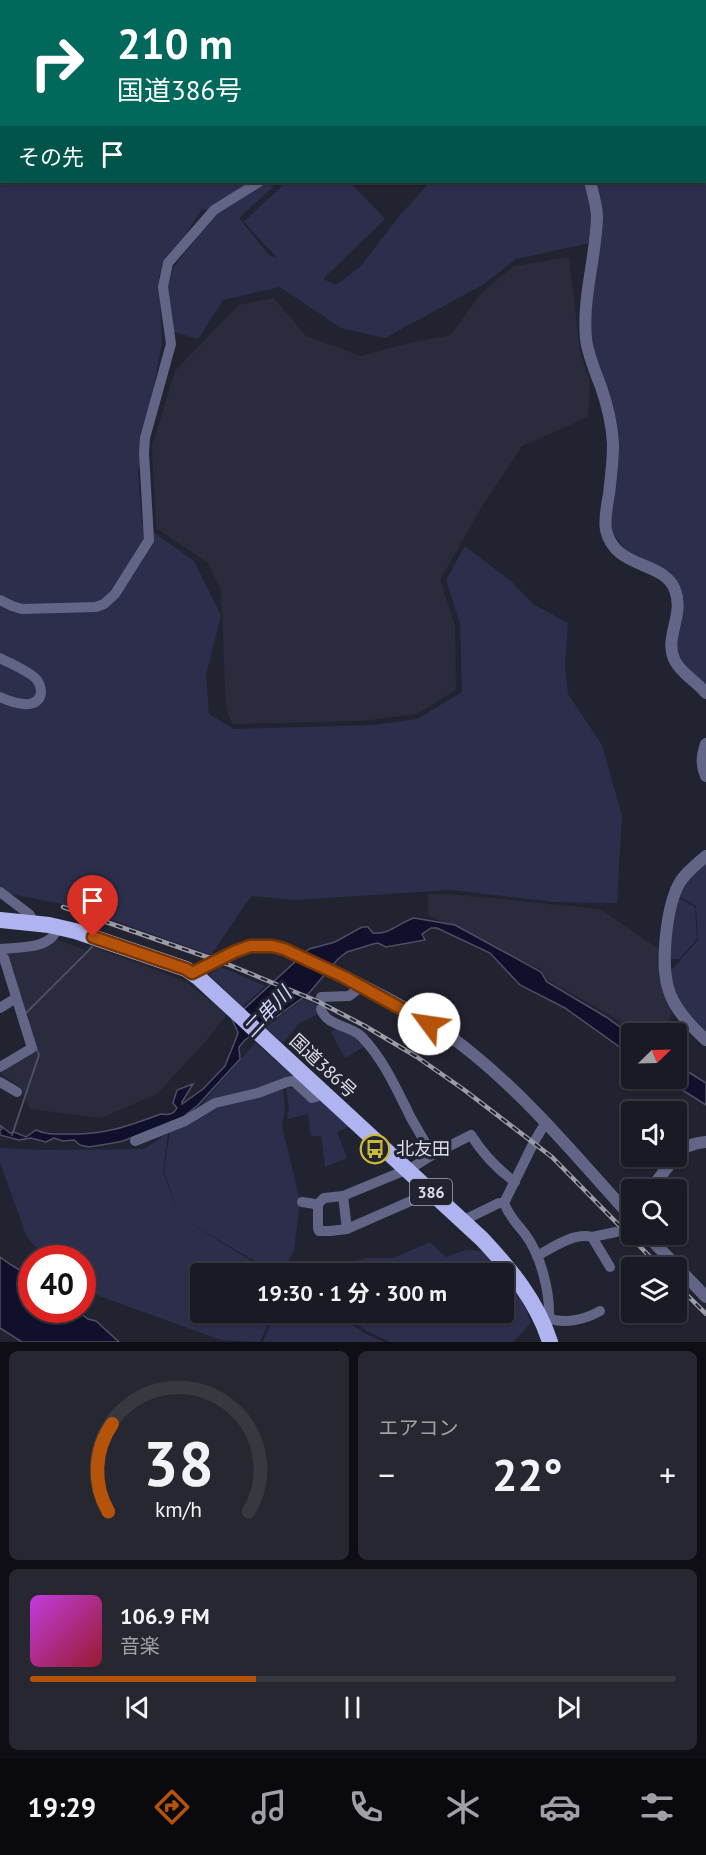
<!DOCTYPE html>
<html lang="ja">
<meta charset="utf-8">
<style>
:root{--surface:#1a1a24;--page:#272731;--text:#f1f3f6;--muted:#9fa1a6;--line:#383841;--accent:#b45309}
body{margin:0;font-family:"PT Sans","Noto Sans JP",sans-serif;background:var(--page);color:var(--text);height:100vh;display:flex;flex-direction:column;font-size:22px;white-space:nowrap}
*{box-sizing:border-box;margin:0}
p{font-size:20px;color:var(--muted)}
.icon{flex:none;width:33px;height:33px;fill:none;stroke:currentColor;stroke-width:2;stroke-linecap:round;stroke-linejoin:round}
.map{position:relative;height:1342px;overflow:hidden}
.details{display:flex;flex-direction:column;gap:9px;padding:9px;background:#0e0e14;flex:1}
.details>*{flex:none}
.banner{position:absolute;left:0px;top:0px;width:706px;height:183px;box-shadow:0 2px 4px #0004,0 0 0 2px var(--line);background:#00695c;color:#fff;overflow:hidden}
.needle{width:39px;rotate:67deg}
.fabs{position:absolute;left:621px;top:1023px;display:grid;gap:12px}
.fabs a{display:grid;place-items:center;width:66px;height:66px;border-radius:6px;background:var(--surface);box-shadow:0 2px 4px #0004,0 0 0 2px var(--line);font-size:30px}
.speed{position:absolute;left:18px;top:1245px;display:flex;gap:12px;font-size:30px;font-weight:700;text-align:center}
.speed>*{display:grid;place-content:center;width:78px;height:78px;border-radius:50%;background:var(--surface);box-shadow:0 2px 4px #0004,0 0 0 2px var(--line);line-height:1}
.speed .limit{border:9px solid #d22;background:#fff;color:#111}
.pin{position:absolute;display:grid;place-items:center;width:51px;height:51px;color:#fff;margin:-62px -26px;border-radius:50% 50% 50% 0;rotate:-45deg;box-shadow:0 0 6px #0007}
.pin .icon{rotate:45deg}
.me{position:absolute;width:66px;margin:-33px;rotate:301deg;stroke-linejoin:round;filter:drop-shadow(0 0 4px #0008)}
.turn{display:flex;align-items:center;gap:21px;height:126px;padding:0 18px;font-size:27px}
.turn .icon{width:78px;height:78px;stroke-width:2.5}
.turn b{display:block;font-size:42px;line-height:51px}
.then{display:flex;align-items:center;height:57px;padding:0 18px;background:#0003;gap:12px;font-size:22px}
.big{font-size:45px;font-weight:700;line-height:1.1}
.details .tile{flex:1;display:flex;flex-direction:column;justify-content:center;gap:9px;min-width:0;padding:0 21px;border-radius:9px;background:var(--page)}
.details .dial{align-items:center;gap:0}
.dial svg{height:156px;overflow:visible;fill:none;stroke:var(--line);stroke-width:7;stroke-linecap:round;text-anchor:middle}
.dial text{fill:var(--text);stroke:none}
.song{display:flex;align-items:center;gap:18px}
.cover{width:72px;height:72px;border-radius:9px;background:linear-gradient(135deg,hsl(290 70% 55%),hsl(350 70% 35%))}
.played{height:6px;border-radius:3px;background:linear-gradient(90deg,var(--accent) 35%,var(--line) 35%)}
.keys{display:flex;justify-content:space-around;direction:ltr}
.heat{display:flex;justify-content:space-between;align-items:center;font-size:33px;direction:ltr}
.details .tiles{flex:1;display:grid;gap:9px;grid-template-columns:1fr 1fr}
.tile:last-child{grid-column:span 2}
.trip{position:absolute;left:190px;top:1263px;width:324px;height:60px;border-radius:6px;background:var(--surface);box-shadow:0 2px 4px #0004,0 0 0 2px var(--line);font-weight:700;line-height:60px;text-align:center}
.dock{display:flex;height:96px;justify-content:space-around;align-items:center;background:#0a0a0e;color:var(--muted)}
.dock .icon{width:42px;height:42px}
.dock .current{color:var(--accent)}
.dock b{font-size:27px;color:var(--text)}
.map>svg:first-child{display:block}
.built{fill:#2a2c3e}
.green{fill:#2c2e4c;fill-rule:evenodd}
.water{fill:#10102d;stroke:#4e4e65;stroke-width:1.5}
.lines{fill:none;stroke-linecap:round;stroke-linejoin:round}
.stream{stroke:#4e4e65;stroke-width:2}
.minor{stroke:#626586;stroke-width:10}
.tertiary{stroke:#626586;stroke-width:12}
.trunk{stroke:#afb4f0;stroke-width:16}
.rail-casing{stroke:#9c9da8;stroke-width:4.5}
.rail{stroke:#222330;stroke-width:2;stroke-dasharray:7;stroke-linecap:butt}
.route-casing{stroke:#753606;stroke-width:15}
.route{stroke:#b45309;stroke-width:10}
.labels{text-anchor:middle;stroke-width:6;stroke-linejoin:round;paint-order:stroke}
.shield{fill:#222330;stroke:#a5a7b1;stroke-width:1.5}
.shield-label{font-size:16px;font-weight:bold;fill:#dddfe8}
.street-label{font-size:18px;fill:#dddfe8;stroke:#222330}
.poi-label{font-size:18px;fill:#dddfe8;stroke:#222330;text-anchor:start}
.water-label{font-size:20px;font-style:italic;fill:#d1d6fc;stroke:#222330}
</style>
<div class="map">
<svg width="706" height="1342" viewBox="0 0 706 1342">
<rect width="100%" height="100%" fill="#222330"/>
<!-- built -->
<g class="built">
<path d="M569,257L580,351L590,383L588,417L522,446L482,506L440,580L455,626L456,690L417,714L362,721L233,724L226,709L221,590L208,563L156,528L152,446L175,371L238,305L274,298L306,336L361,356L405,344L451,335L481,293L514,266Z"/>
<path d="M428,894H450L600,909L660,950L674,1009L662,1033H637L610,1015L550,981L540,969L428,915Z"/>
<path d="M55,939L86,950L43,995L92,946L185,981L227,1014L207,1040L157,1094L101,1118L30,1109L21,1088L0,1073L35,1049L27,1011L24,1013L6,953Z"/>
</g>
<!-- green -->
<g class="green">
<path d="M0,0H706V686L681,660L675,639L682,598L671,572L630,556L612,532L610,517L617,443L591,340V298L599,241L516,259L484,284L385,338L341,328L280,287L223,300L198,339L174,332L167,293L173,268L216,213L202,209L159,276L162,342L138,475L142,524L194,561L221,615L206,675L209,714L234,729L373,725L417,719L462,692L460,623L446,580L465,546L512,582L533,604L568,623L565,667L568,694L602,745L622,816L617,903L554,902L451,890L295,900L251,896L211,955L73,906L0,892ZM2,2H705V182H430L401,214L360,267L336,285L323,279L385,219L350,182H286L244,222L277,258L269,255L239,218L278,182H2Z"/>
<path d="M706,859V1035L673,993L669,973L698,940L696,906L680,897L684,882Z"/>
<path d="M679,898L695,907L697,939L679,959H669V945Z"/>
<path d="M221,967L265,986L242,1007L209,975Z"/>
<path d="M303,999L326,1008L319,1014L299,1023L283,1043L265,1028Z"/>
<path d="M340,1027L367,1045L345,1058L331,1032Z"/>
<path d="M255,1043L295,1077L202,1104Z"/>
<path d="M295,1087L319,1099L350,1127L337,1132L347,1158L325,1167L321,1136H311L308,1114L287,1119L289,1107L286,1088Z"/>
<path d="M283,1088L285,1110L282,1126L300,1201L294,1250L286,1266L285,1273H275L188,1222L271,1273L201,1274V1312L273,1313L260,1342L221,1340L83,1290L82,1258H48L27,1238L0,1162V1148L45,1150L144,1149L168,1133L163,1173L178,1210L164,1172L170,1131L219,1104Z"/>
<path d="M430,1242L446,1257L466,1250L482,1251L503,1274H323V1271L365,1258H393Z"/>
<path d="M504,1275L523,1301L531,1323L513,1342H390L367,1331L339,1313L504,1312Z"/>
<path d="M336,1313L364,1333L384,1342H263L275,1313Z"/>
</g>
<!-- water -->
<g class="water">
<path d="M414,918L455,925L541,972L547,982L606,1017L631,1035V1055L565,1008L520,985L490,953L437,928H431L422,934L425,940L386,947L378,943L373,944L347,952L338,959L309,993L245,1040L239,1047L240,1059L198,1105L183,1117L123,1141L113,1143L89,1147L80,1145L74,1140L63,1141L54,1138L46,1142L31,1138L19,1140L0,1135V1130L2,1129L0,1125L10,1133L14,1132L26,1137L36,1130C47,1135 57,1134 69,1134C105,1135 128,1126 161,1114C168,1115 173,1115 177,1108L173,1103L177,1090L193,1084L182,1102V1104L203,1089L225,1066L237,1036L238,1032L232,1020L309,949L335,942L362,927H368L373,933C390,935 400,922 414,918Z"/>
<path d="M677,1065L706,1083V1105L665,1079L676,1078Z"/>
<path d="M0,1257C10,1265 21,1270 31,1278L32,1310H76L88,1319L96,1321L119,1342H22L0,1328Z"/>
</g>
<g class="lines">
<!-- stream -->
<g class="stream">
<path d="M26,1013L92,947"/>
<path d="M12,1135L39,1055L36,1047"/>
</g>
<!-- minor -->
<g class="minor">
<path d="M281,0L293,2"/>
<path d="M602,0L603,2"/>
<path d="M30,2L31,0"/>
<path d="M132,2L138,0"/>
<path d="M705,132H706"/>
<path d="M0,600L12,606L22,609L96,607L104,604L115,594L149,540L144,453L145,438L171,344L163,287L168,263L214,210L259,182"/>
<path d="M0,658C9,663 31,672 37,680C40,684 41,688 41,693C38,712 11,702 0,697"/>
<path d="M0,892L29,914L35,923"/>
<path d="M0,949C18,947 53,950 57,927"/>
<path d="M0,953L4,958L32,1048L0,1067"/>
<path d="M321,997L349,996L362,986"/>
<path d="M0,1008L16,998"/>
<path d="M0,1082L17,1092"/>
<path d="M135,1141L185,1121L215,1103L258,1093L287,1082L293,1081L296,1083L312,1098L316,1097L321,1091"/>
<path d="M432,1155L471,1135C483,1154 497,1169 515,1182"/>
<path d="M343,1196L347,1229"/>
<path d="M302,1202L315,1204H318L324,1198L343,1196L413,1167L432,1155C425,1142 418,1130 411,1118C397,1090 384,1060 362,1037C351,1025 327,1027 321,1009"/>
<path d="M318,1204V1228L319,1231H330L347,1229L420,1197"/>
<path d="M462,1221L499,1203H504"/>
<path d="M592,1237L616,1232"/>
<path d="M537,1256C552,1248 574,1232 592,1237L610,1267"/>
<path d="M549,1318C564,1325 586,1319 600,1311"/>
<path d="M542,1322L549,1318C550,1292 541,1255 525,1234C516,1222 510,1218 504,1203L534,1142L546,1122"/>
</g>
<!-- tertiary -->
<g class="tertiary">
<path d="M555,2L556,0"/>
<path d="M590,182C593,193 597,206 597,217C596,258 582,298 586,339C588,355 595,371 601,387C607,404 612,425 613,444C613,461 611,477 609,494C607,505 604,519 606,530C615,570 664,560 675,590C685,616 663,638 675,661C682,674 697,682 706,693"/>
<path d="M706,744C702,756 701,765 706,776"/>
<path d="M706,856C698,863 686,872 680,882C671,897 668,917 666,935C661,986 668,1005 706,1040"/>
<path d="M193,973C209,963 231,950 250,946C278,941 304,958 328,969C378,992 431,1019 473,1054C532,1102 581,1162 632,1218"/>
<path d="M676,1156C683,1146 694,1143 706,1142"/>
<path d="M650,1190L676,1156"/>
<path d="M646,1234L706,1297"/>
</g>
<!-- trunk -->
<path class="trunk" d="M0,920L49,925L75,931L186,969L199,978L482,1239C511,1270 537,1301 550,1342"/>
<!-- rail casing -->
<g class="rail-casing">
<g id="rail">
<path d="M63,907L227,964L317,1001L365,1026L417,1057L463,1089L552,1157L661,1268"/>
<path d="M676,1284L706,1314"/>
</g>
</g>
<!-- rail -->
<use href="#rail" class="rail"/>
</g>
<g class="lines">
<!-- route casing -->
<g class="route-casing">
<path id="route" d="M93,937L186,969L192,973L234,952L250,946H272L284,949L344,977L429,1024"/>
</g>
<!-- route -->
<use href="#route" class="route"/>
</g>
<!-- icons -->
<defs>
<g id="bus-ring" transform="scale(1.5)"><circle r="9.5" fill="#222330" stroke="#cdb938" stroke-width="1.5"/><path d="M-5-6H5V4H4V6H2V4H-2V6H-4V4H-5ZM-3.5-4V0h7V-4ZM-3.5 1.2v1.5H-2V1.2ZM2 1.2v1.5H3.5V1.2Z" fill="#cdb938"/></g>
</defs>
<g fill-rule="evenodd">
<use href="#bus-ring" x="375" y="1149"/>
</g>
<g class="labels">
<!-- shield labels -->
<rect class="shield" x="410" y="1179" width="42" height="26" rx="4.5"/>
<g class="shield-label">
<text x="431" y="1198">386</text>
</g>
<!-- street labels -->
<g class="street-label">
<text transform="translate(323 1066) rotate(43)" y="6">国道386号</text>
</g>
<!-- poi labels -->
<g class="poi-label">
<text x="396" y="1155">北友田</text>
</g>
<!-- water labels -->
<g class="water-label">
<text transform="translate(267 1012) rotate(-47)" y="7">二串川</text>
</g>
</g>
</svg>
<div class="fabs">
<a><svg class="needle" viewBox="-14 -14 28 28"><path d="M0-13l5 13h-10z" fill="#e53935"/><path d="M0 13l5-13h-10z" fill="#9fa1a6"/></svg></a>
<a><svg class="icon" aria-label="sound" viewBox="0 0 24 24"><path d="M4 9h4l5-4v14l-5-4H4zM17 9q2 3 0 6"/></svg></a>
<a><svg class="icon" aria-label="search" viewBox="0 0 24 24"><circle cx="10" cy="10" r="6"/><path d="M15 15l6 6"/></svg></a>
<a><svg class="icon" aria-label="layers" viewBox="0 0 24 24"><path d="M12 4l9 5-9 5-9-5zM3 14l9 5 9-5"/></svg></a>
</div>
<div class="speed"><div class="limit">40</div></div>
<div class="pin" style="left:93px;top:937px;background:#d93025"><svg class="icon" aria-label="arrive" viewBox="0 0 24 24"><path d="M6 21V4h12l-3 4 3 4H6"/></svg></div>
<svg class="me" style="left:429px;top:1024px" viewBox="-20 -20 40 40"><circle r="19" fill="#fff"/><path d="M0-13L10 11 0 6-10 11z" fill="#b45309"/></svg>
<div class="trip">19:30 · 1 分 · 300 m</div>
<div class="banner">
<div class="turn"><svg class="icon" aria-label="right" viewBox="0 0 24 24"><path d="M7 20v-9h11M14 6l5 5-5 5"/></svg><div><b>210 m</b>国道386号</div></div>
<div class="then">その先<svg class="icon" aria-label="arrive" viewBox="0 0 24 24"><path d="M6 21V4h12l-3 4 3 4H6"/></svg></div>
</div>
</div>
<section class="details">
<div class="tiles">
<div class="tile dial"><svg viewBox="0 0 100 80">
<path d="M14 69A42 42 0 1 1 86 69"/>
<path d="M14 69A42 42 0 0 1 16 24" stroke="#b45309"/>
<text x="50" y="56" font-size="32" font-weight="700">38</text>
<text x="50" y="72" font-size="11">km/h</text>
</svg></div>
<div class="tile"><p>エアコン</p>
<div class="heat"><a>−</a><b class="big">22°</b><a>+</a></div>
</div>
<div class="tile">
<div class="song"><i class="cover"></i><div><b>106.9 FM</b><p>音楽</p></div></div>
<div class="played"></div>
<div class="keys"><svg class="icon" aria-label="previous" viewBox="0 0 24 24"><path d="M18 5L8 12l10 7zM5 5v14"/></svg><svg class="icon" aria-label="pause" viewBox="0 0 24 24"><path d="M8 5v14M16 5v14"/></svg><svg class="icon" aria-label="next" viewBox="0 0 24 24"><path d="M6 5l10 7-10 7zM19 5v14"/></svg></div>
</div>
</div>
</section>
<nav class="dock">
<b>19:29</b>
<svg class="icon current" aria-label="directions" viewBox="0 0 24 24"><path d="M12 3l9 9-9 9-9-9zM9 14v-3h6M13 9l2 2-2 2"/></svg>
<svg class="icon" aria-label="music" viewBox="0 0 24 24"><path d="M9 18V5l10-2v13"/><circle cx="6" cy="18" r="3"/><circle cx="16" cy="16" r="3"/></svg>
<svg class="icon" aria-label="phone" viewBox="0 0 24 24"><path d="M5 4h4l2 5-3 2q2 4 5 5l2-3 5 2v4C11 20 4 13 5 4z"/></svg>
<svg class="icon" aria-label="climate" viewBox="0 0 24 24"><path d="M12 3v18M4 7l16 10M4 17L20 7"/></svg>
<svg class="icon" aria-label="car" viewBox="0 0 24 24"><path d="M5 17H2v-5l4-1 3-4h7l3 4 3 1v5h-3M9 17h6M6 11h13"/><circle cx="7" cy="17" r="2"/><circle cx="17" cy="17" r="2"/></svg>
<svg class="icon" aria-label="filters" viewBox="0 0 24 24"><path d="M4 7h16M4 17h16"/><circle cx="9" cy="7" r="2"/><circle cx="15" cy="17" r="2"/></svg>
</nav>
